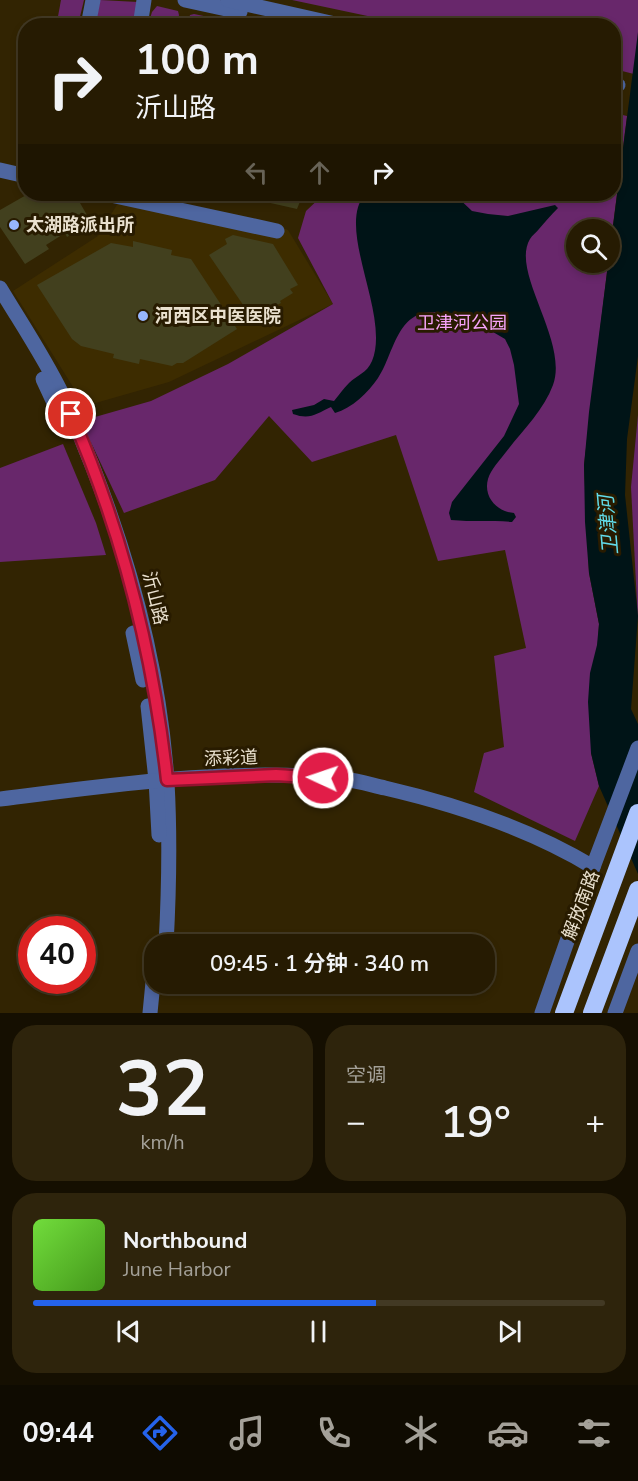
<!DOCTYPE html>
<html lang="zh">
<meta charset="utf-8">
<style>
:root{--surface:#261b02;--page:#2e240c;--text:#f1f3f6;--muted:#a4a199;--line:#423924;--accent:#2563eb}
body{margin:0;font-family:"Nunito Sans","Noto Sans SC",sans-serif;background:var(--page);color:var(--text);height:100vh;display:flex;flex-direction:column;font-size:22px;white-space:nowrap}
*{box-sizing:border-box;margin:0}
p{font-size:20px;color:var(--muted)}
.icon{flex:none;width:33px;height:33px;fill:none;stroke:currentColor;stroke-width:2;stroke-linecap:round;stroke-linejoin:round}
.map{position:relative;height:1013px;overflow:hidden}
.details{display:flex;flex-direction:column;gap:12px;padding:12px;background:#150f01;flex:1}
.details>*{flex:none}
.guide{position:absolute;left:18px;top:18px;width:603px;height:183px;border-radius:24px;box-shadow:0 3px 9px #0003,0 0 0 2px var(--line);background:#261b02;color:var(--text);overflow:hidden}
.controls{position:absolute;left:566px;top:219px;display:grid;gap:12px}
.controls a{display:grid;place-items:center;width:54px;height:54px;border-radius:50%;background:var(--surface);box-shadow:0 3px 9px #0003,0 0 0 2px var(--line);font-size:30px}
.speed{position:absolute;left:18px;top:916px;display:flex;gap:12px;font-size:30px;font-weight:700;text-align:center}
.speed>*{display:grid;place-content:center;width:78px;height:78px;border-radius:50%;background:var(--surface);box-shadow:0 3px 9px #0003,0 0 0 2px var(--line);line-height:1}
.speed .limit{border:9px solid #d22;background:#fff;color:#111}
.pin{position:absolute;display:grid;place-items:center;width:51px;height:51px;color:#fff;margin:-26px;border:3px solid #fff;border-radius:50%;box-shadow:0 2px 6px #0007}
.me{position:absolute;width:66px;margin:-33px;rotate:273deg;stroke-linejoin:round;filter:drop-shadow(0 0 4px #0008)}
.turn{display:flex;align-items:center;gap:21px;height:126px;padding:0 18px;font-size:27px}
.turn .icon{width:78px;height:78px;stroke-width:2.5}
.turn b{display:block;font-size:42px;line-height:51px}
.lanes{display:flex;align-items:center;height:57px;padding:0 18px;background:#0003;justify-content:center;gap:30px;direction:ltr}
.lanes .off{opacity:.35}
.big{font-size:45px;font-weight:600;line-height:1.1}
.details .card{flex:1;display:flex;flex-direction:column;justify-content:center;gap:9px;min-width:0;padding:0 21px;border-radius:24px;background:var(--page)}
.details .dial{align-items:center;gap:0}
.dial b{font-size:78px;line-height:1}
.song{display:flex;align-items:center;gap:18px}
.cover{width:72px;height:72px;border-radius:9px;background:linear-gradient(135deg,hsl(100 70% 55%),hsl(100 70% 35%))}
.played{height:6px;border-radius:3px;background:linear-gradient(90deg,var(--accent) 60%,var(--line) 60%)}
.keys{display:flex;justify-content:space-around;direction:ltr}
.heat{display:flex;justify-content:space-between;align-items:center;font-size:33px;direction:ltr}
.details .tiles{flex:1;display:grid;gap:12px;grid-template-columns:1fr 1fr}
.card:last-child{grid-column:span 2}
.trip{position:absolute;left:144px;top:934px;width:351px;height:60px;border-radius:24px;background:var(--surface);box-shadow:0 3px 9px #0003,0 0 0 2px var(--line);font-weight:600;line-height:60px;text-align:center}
.tabs{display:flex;height:96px;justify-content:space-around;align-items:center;background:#0f0b01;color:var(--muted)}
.tabs .icon{width:42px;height:42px}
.tabs .selected{color:var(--accent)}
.tabs b{font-size:27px;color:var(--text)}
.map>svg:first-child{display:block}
.built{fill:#3d2c00}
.green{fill:#68276b}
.water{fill:#001417}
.building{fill:#42401e}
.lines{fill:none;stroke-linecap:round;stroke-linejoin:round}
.minor{stroke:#4e66a0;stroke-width:15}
.highway{stroke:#abc4fd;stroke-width:18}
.route-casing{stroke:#92132f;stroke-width:15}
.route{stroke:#e11d48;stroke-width:10}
.poi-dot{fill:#97b6fd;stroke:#281b00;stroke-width:2}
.labels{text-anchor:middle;stroke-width:6;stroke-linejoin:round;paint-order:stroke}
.poi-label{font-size:18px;font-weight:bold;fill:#e9e0ce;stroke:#281b00;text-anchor:start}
.park-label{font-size:18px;fill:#f8a4fa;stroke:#281b00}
.street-label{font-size:18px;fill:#e9e0ce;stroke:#281b00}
.water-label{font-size:20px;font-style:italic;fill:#61dcea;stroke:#281b00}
</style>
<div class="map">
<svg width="638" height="1013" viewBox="0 0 638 1013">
<rect width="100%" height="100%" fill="#322402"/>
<!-- built -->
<path class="built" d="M118,203L281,227L288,230L333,304L169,382L85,406L13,291L98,236Z"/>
<!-- green -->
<g class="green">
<path d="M61,0H84L78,25L57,22Z"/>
<path d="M100,0L138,2L134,25L95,26Z"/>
<path d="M292,0H638V75L614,69V26L410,25Z"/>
<path d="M157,6L178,11L179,15L177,25H148L152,12Z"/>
<path d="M194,14L248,25H187L190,15Z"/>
<path d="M614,113L627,116L609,256V230H576V262L608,263L584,465L589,573L599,624L591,753L599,786L575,841L474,792L484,753L504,747L494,656L526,648L505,550L438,561L396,435L312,462L269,416L215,480L124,513L81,421L151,401L228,364L333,304L298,238L306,211L324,194H614Z"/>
<path d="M638,415V622L631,487Z"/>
<path d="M63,444L96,523L106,555L0,562V468Z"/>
</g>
<!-- water -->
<g class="water">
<path d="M638,32V356L627,439L625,495L638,616L631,709L638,724V874L599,786L591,753L588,702L590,673L597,645L599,624L589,573L585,522L584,465L589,412Z"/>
<path d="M365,194H454L472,211L488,214L508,216L555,205L558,208C551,215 545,222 539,229C537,232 532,235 530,239C510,272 569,341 553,385C544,410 522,431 506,452C500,460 491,469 488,479C483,497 497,512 514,513L516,517L512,522C491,520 472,522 451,520L449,513L452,502L504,436L519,404L514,365L510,349L505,339L493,332L469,329L467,323C456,319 443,312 431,312C396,313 393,357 378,378C368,393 352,408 335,413L331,407C316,414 310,420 293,414L292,410L314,405L324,399L334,401C339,395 343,389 349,383C357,375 367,373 372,361C391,315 335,229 365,194Z"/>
</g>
<!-- building -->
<g class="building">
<path d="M28,194H65L76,196L91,222L67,237L65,233L46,245L49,249L25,264L0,227V210Z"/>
<path d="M244,194H303L297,209L244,197Z"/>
<path d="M233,235L273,244L298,285L290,289L293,293L280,301L281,303L258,315L256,312L250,315L209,255L227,244L225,239Z"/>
<path d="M133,241L172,250L171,255L191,259L237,329L183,363H177L172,366L140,359L139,364L113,358L114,354L81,346L72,339L37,285L111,243L133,247Z"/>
</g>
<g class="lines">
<!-- minor -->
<g class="minor">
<path d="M185,0L240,12"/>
<path d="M228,0L344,26"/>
<path d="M88,26L93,0"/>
<path d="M140,26L144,0"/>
<path d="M614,84L618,85"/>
<path d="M0,170L26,176"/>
<path d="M106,194L277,231"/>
<path d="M0,288C21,323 44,357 62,394C73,416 82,441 92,465C131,565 160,674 167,782C170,836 169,891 166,945"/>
<path d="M43,379L63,422"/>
<path d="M133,633L143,680"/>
<path d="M148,706L156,780L159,835"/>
<path d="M0,799C114,785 230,767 345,779C358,781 372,785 385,788C454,804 532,830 593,867"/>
<path d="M150,1013L154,972"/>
<path d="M542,1013L593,867L638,748"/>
<path d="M615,1013L638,951"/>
</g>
<!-- highway -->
<g class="highway">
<path d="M564,1013L638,813"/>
<path d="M592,1013L638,890"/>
</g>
</g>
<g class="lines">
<!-- route casing -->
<g class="route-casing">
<path id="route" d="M71,414C122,531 153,653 167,780L276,775L323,778"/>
</g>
<!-- route -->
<use href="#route" class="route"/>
</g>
<!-- markers -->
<g class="poi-dot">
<circle cx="14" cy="225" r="6"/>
<circle cx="143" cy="316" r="6"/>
</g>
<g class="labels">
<!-- poi labels -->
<g class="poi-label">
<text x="26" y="231">太湖路派出所</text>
<text x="155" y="322">河西区中医医院</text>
</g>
<!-- park labels -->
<g class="park-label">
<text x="462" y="329">卫津河公园</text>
</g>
<!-- street labels -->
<g class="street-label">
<text transform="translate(155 598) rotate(76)" y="6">沂山路</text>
<text transform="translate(231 758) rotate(-2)" y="6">添彩道</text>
<text transform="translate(581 905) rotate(-69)" y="6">解放南路</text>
</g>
<!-- water labels -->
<g class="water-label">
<text transform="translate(608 525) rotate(-95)" y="7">卫津河</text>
</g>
</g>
</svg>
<div class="controls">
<a><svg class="icon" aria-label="search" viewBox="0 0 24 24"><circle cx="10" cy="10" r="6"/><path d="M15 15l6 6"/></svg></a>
</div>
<div class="speed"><div class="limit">40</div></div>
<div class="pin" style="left:71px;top:414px;background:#d93025"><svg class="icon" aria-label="arrive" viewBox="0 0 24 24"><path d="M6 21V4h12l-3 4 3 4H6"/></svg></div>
<svg class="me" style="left:323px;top:778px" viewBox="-20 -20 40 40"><circle r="17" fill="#e11d48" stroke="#fff" stroke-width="3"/><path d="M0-11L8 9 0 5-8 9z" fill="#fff"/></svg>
<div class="trip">09:45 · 1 分钟 · 340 m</div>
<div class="guide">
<div class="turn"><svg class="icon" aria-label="right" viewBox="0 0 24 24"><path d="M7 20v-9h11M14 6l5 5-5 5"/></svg><div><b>100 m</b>沂山路</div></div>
<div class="lanes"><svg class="icon off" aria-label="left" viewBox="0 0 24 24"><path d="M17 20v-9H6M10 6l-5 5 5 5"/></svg><svg class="icon off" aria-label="ahead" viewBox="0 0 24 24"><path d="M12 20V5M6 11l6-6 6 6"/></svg><svg class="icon" aria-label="right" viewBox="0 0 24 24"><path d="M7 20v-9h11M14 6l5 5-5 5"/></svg></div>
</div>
</div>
<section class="details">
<div class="tiles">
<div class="card dial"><b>32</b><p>km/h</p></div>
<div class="card"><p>空调</p>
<div class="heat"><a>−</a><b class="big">19°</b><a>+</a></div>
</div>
<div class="card">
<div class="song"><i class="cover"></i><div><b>Northbound</b><p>June Harbor</p></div></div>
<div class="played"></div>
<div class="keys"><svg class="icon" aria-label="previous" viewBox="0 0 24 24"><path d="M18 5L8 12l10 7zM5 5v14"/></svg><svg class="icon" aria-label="pause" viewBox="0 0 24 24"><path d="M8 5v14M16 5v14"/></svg><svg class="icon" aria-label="next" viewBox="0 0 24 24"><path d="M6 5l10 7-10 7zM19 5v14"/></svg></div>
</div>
</div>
</section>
<nav class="tabs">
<b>09:44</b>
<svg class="icon selected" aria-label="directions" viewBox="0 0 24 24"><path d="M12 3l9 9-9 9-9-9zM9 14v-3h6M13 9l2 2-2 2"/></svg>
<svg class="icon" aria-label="music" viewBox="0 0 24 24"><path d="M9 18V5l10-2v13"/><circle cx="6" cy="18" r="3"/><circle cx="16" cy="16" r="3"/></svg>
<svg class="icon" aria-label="phone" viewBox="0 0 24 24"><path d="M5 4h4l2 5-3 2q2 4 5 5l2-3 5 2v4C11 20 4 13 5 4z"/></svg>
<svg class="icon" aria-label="climate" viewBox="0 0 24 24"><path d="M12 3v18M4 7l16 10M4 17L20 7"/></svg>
<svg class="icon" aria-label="car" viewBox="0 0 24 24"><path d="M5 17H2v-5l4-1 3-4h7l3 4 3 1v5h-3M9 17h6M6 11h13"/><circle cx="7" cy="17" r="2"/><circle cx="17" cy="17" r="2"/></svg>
<svg class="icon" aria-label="filters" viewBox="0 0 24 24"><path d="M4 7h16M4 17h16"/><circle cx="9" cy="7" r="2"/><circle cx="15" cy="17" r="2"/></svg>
</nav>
